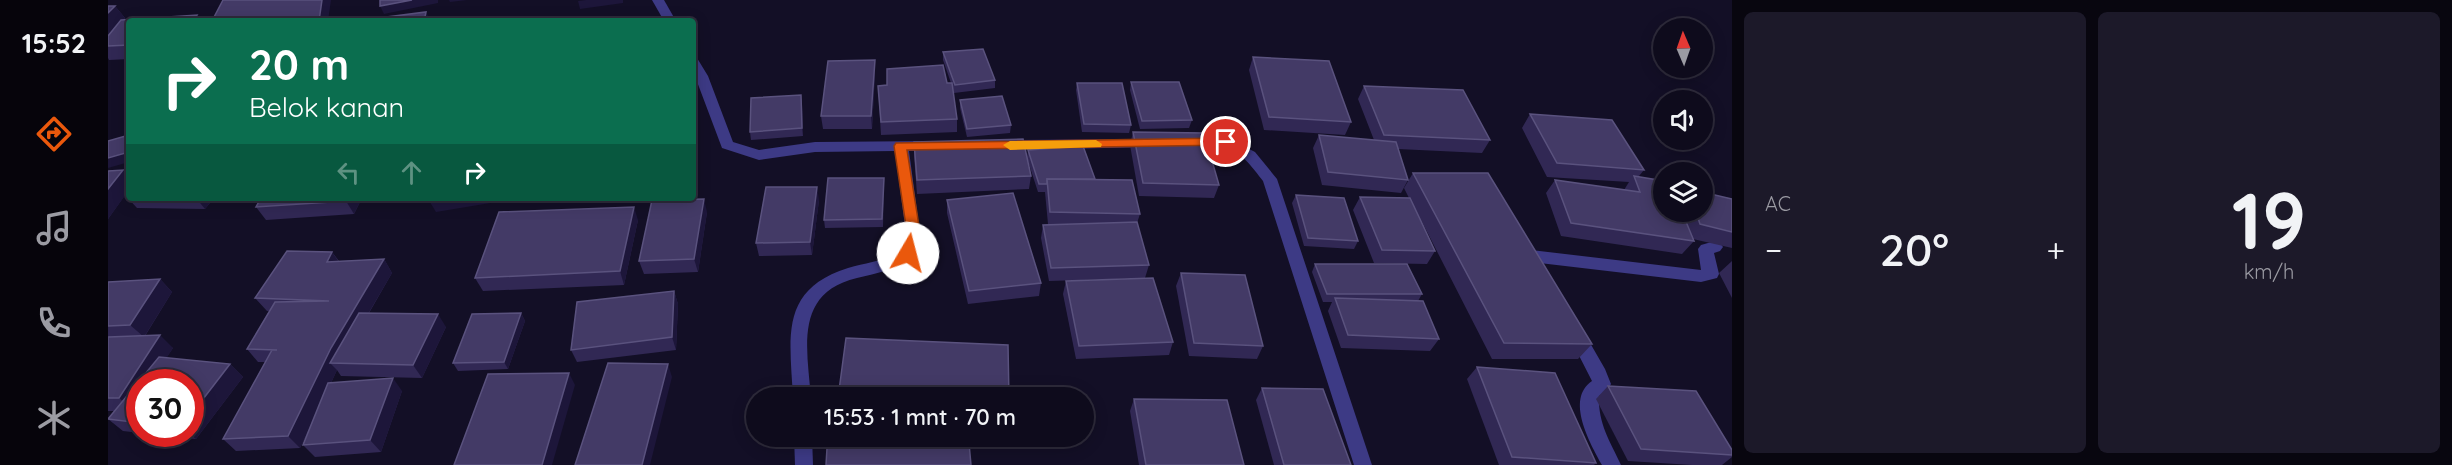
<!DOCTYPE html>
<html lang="id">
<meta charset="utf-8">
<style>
:root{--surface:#0e0b1c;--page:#1c1929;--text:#f1f3f6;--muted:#9b9ba3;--line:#2e2b3b;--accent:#ea580c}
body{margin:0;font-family:Quicksand,sans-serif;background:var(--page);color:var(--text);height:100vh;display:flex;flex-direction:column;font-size:22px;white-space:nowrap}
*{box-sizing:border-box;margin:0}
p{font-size:20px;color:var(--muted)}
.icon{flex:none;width:33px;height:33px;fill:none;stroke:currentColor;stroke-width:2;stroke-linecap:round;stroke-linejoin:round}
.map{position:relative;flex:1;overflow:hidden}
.drawer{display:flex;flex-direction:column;gap:12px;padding:12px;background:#08060f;width:720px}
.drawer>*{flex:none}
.hud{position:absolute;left:18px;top:18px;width:570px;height:183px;border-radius:6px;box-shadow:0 3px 15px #0003,0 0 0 2px var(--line);background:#0b6e4f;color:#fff;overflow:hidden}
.needle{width:39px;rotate:358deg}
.buttons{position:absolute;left:1545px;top:18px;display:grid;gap:12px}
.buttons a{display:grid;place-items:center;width:60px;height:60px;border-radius:50%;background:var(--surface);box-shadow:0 3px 15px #0003,0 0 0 2px var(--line);font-size:30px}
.speed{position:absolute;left:18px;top:369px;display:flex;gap:12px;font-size:30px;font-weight:700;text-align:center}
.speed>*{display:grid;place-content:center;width:78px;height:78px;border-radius:50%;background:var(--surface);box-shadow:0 3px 15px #0003,0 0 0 2px var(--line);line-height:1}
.speed .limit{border:9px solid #d22;background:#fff;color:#111}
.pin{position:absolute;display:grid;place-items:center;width:51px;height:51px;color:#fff;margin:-26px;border:3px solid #fff;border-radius:50%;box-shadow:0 2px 6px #0007}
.me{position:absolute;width:66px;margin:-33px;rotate:8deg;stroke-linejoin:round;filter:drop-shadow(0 0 4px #0008)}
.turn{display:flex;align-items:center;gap:21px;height:126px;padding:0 24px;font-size:27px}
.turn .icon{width:78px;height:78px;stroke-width:2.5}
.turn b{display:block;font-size:42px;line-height:51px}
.lanes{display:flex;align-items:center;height:57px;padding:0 24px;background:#0003;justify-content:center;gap:30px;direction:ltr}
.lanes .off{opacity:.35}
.big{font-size:45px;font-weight:600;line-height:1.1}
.drawer .widget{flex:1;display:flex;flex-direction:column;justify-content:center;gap:9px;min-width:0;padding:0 21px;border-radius:9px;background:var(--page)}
.drawer .dial{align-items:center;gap:0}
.dial b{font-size:78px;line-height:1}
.heat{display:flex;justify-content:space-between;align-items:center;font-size:33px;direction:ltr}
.drawer .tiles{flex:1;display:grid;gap:12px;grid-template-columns:repeat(2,1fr)}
.trip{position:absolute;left:638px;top:387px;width:348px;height:60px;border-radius:30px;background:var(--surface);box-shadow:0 3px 15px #0003,0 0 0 2px var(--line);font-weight:600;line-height:60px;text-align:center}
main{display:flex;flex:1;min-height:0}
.tabs{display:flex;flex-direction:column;width:108px;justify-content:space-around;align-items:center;background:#06040b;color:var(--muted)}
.tabs .icon{width:42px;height:42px}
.tabs .current{color:var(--accent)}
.tabs b{font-size:27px;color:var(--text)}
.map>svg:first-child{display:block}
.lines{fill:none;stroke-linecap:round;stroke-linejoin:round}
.street{fill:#3d3a85;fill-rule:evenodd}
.wall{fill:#312854}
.shaded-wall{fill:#1d163a}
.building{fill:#433a66;stroke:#5a527e;stroke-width:1.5}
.route{fill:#ea580c;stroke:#983908;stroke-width:1.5}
.slow{fill:#f59e0b}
</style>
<main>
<nav class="tabs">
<b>15:52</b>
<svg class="icon current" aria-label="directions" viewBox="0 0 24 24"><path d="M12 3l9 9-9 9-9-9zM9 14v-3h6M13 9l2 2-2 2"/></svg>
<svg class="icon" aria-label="music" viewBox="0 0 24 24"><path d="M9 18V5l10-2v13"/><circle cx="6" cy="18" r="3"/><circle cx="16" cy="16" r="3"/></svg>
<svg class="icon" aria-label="phone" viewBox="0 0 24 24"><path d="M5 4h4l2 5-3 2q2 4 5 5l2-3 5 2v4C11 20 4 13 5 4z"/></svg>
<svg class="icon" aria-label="climate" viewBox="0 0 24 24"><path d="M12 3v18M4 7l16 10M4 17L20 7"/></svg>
</nav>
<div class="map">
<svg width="1624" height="465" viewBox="0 0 1624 465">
<rect width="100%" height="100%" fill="#130f26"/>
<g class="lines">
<!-- street -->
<g class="street">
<path d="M544,0H556L568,21H556Z"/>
<path d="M585,57L589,58L600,76L625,142L651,150L707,142L826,141L833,146L826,151H801L811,226L805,257C789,270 769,273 749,278C686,293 699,348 703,398H685C682,337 671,290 740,268C759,262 777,262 793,250L797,226L787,151L707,152L651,160L614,148L585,71Z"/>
<path d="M1118,137L1147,152L1169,179L1264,465H1246L1155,181C1144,167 1134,152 1117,147C1103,143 1081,154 1071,143L1078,138Z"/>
<path d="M1042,139L1047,141L1049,144L1047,147L895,150L888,145L895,140Z"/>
<path d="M1607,241L1612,243L1615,247L1612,251L1606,253L1611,274L1609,278L1593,282L1423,262L1418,260L1415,256L1418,252L1423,250L1593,270L1590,249L1593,245Z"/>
<path d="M1468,327L1474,329L1497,369L1503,384L1500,389L1491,396C1490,424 1502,441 1513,465H1494C1482,443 1457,399 1484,381L1460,334L1462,329Z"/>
<path d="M686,436H704L705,465H687Z"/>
</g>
</g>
<!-- wall -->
<g class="wall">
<path d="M0,6H7L17,18L16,20L89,15L93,21H21V59L1,60L0,58Z"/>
<path d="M835,52L887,80V88L846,93L844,87L849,119V132L773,135L770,86L843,83L835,60Z"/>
<path d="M1145,57L1243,122L1237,135L1156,130L1141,70Z"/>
<path d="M767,73L764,129H715L713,116Z"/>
<path d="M1023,82L1084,120L1081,128L1032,129L1022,90Z"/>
<path d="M969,83L1023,125L1021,133L974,132L968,90Z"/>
<path d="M1256,86L1382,140L1374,153L1290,149L1300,180L1293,193L1214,185L1205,148L1211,135L1266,140L1250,99Z"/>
<path d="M852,100L903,125L902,133L859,137L852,108Z"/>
<path d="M694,103L695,136L643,140L642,132Z"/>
<path d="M1422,114L1536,170L1531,176L1556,212H1594L1624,199V248L1585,239L1586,241L1574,254L1453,236L1438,193L1447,180L1516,190L1521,182L1439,177L1414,128Z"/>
<path d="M1025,132L1111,185L1106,198L1031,196L1022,145Z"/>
<path d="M806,142L923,176L921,189L809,194L806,156Z"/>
<path d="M920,150L987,179L1032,214L1029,223L1041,265L1037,278L941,281L933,238L935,225L940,224L937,192H930L919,158Z"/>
<path d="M15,170L21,177V198H106L97,209L29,208L17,195L0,219V171Z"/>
<path d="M1305,173L1484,344L1470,359H1384L1313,220L1327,251L1319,264L1266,263L1245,210L1252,197L1301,198L1296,188Z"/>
<path d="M776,178L775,227L717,228L716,220Z"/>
<path d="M1188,195L1250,241L1246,249L1196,246L1184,203Z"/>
<path d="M153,198H254L246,214L158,220L148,207Z"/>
<path d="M711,200L704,255L651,256L648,243Z"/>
<path d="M839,200L933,283L931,296L860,304L839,213Z"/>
<path d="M599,212L590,272L536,274L531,261Z"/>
<path d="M530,220L516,285L375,291L367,278Z"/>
<path d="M224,252L231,261L276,259L284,273L261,313L338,327L314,378L233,376L229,370L223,383L294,391L273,452L207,457L195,445L202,428L192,448L128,451L115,439L157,362H150L139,349L161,311H159L147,298Z"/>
<path d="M1624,261V298L1611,273Z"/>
<path d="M1207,264L1314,294L1310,301L1331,339L1322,351L1233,348L1220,311L1224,302H1215L1204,272Z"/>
<path d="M1073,273L1155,346L1149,359L1081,356L1068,286Z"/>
<path d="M52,279L64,292L37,336L65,348L58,358L122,364L135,377L88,439L35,434H82L32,382V433L15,431L0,419L7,411H0V282Z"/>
<path d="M958,281L1065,342L1061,355L968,359L955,294Z"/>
<path d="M566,291L570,304L568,350L469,362L463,350Z"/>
<path d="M413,313L417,321L400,369L350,371L345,363Z"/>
<path d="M1369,367L1488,463L1486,465H1391L1359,379Z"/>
<path d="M1500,386L1624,450V457L1614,465H1584L1520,461L1488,399Z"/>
<path d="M1154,388L1243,465H1166L1148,400Z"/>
<path d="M1026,399L1136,465H1031L1022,411Z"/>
<path d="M858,436H900V438Z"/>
</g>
<!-- shaded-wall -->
<g class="shaded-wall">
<path d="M214,0H223L220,21H211Z"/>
<path d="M304,0H330V3L276,14L272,6Z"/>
<path d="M341,0H359L342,2Z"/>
<path d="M478,0H515V3L472,9L470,1Z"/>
<path d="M7,6L17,18L0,36V13Z"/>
<path d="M318,12L322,20L321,21H316Z"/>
<path d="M89,15L93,21H85Z"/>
<path d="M767,60V73L764,129L763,116Z"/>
<path d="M693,95L694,103L695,136L694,128Z"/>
<path d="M21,152V162L0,168V158Z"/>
<path d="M15,170L21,177V190L0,219V189Z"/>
<path d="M709,187L711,200L704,255L702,242Z"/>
<path d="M88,198H106L97,209Z"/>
<path d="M239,198H254L246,214L238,201Z"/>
<path d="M325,198H407V199L328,212L320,199Z"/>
<path d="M596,199L599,212L590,272L586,259Z"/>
<path d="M526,207L530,220L516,285L512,271Z"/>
<path d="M224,252L233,265L219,262Z"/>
<path d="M276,259L284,273L233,360L222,363L229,370L192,448L180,436L223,348Z"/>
<path d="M52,279L64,292L36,337L22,325Z"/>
<path d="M566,291L570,304L568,350L564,337Z"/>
<path d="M413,313L417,321L400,369L396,362Z"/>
<path d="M330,314L338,327L314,378L305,365Z"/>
<path d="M52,335L65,348L25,410L11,398Z"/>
<path d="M122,364L135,377L88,439L81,434H82V416Z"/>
<path d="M560,364L564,377L542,465H534Z"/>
<path d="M461,373L467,385L444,465H434Z"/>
<path d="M285,378L294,391L273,452L262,440Z"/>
</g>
<!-- building -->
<g class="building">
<path d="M115,0H214L211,21H104Z"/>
<path d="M272,0H304L272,6Z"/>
<path d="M0,6H7L0,13Z"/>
<path d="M318,12L316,21H262L263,19Z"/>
<path d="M89,15L85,21H21V45L0,46V36L13,20Z"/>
<path d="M875,49L887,80L847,85L835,52Z"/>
<path d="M1145,57L1221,61L1243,122L1161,117Z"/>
<path d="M767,60L763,116H713L720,61Z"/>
<path d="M835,65L839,83H844L849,119L773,122L770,86L779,85V69Z"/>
<path d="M1023,82H1071L1084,120L1034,121Z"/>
<path d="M969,83H1014L1023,125L976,124Z"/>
<path d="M1256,86L1355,90L1382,140L1276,135Z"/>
<path d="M693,95L694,128L642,132L643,98Z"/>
<path d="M894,96L903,125L859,129L852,100Z"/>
<path d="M1422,114L1504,120L1536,170L1449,163Z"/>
<path d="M1025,132L1096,133L1111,185L1035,183Z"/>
<path d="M21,135V152L0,158V141Z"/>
<path d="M1211,135L1288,142L1300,180L1220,172Z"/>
<path d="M915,139L923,176L809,180L806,142Z"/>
<path d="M975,146L987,179H939V184H931L920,150Z"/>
<path d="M15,170L0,189V171Z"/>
<path d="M1305,173H1380L1484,344L1396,343Z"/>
<path d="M1526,176L1556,181V212H1574L1586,241L1463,223L1447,180L1532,192Z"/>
<path d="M720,178H776L774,219L716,220Z"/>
<path d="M939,179L1024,180L1032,214L942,212Z"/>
<path d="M658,187H709L702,242L648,243Z"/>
<path d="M1594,192L1624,199V232L1592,224L1588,212H1594Z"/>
<path d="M905,193L933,283L861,291L839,200Z"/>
<path d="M1188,195L1236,198L1250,241L1200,238Z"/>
<path d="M1252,197L1302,198L1327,251L1274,250Z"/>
<path d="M153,198H239L238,201L148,207Z"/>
<path d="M596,199L586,259L531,261L544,200Z"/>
<path d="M526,207L512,271L367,278L391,212Z"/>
<path d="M1029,222L1041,265L943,268L935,225Z"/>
<path d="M179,251L224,252L219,262L276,259L223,348L180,436L115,439L164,350H169L139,349L167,302L221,301L147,298Z"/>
<path d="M1207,264H1299L1314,294H1219Z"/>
<path d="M1073,273L1137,275L1155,346L1086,343Z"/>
<path d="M1045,278L1065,342L971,346L958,281Z"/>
<path d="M52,279L22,325L0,326V282Z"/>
<path d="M566,291L564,337L463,350L469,302Z"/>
<path d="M1227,298L1315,301L1331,339L1240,335Z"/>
<path d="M251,313L330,314L305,365L222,363Z"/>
<path d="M413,313L396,362L345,363L364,314Z"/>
<path d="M52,335L11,398H0V337Z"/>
<path d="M738,338L900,345L901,398H730Z"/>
<path d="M51,357L122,364L82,416V382H32V423L0,419Z"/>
<path d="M500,363L560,364L534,465H467Z"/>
<path d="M1369,367L1447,373L1488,463L1404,457Z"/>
<path d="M461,373L434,465H346L380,374Z"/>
<path d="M285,378L262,440L195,445L220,383Z"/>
<path d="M1500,386L1588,391L1624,450V455L1533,449Z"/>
<path d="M1154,388L1215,389L1243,465H1176Z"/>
<path d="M1026,399L1119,400L1136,465H1038Z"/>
<path d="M861,443L863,465H718L719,448Z"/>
</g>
<!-- route -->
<path class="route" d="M1118,138L1122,140L1124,142L1122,145L799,150L811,226L805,257L800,258L793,253L798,226L786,146L788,143Z"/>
<!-- slow -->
<path class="slow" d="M988,140L994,144L993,147L902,150L895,145L902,141Z"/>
</svg>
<div class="buttons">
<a><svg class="needle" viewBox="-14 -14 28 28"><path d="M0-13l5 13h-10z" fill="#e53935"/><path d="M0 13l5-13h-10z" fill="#9b9ba3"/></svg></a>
<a><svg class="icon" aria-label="sound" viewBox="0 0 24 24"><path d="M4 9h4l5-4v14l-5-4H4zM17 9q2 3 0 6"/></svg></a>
<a><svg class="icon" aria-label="layers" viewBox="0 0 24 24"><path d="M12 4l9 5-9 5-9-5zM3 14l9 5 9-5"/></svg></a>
</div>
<div class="speed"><div class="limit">30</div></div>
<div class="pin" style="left:1118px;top:142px;background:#d93025"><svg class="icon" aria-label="arrive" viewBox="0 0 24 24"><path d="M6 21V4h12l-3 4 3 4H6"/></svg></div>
<svg class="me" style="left:800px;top:253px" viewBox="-20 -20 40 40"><circle r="19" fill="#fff"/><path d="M0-13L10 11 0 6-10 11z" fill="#ea580c"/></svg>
<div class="trip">15:53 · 1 mnt · 70 m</div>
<div class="hud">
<div class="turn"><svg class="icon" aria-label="right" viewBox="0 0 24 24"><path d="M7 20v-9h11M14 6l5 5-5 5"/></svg><div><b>20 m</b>Belok kanan</div></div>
<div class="lanes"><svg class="icon off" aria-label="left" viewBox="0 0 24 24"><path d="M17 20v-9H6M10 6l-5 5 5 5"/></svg><svg class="icon off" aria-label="ahead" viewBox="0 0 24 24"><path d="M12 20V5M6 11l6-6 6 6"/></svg><svg class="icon" aria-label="right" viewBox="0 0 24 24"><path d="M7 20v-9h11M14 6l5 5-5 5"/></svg></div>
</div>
</div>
<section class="drawer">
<div class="tiles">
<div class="widget"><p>AC</p>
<div class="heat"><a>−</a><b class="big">20°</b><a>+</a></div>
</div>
<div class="widget dial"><b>19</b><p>km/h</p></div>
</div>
</section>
</main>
